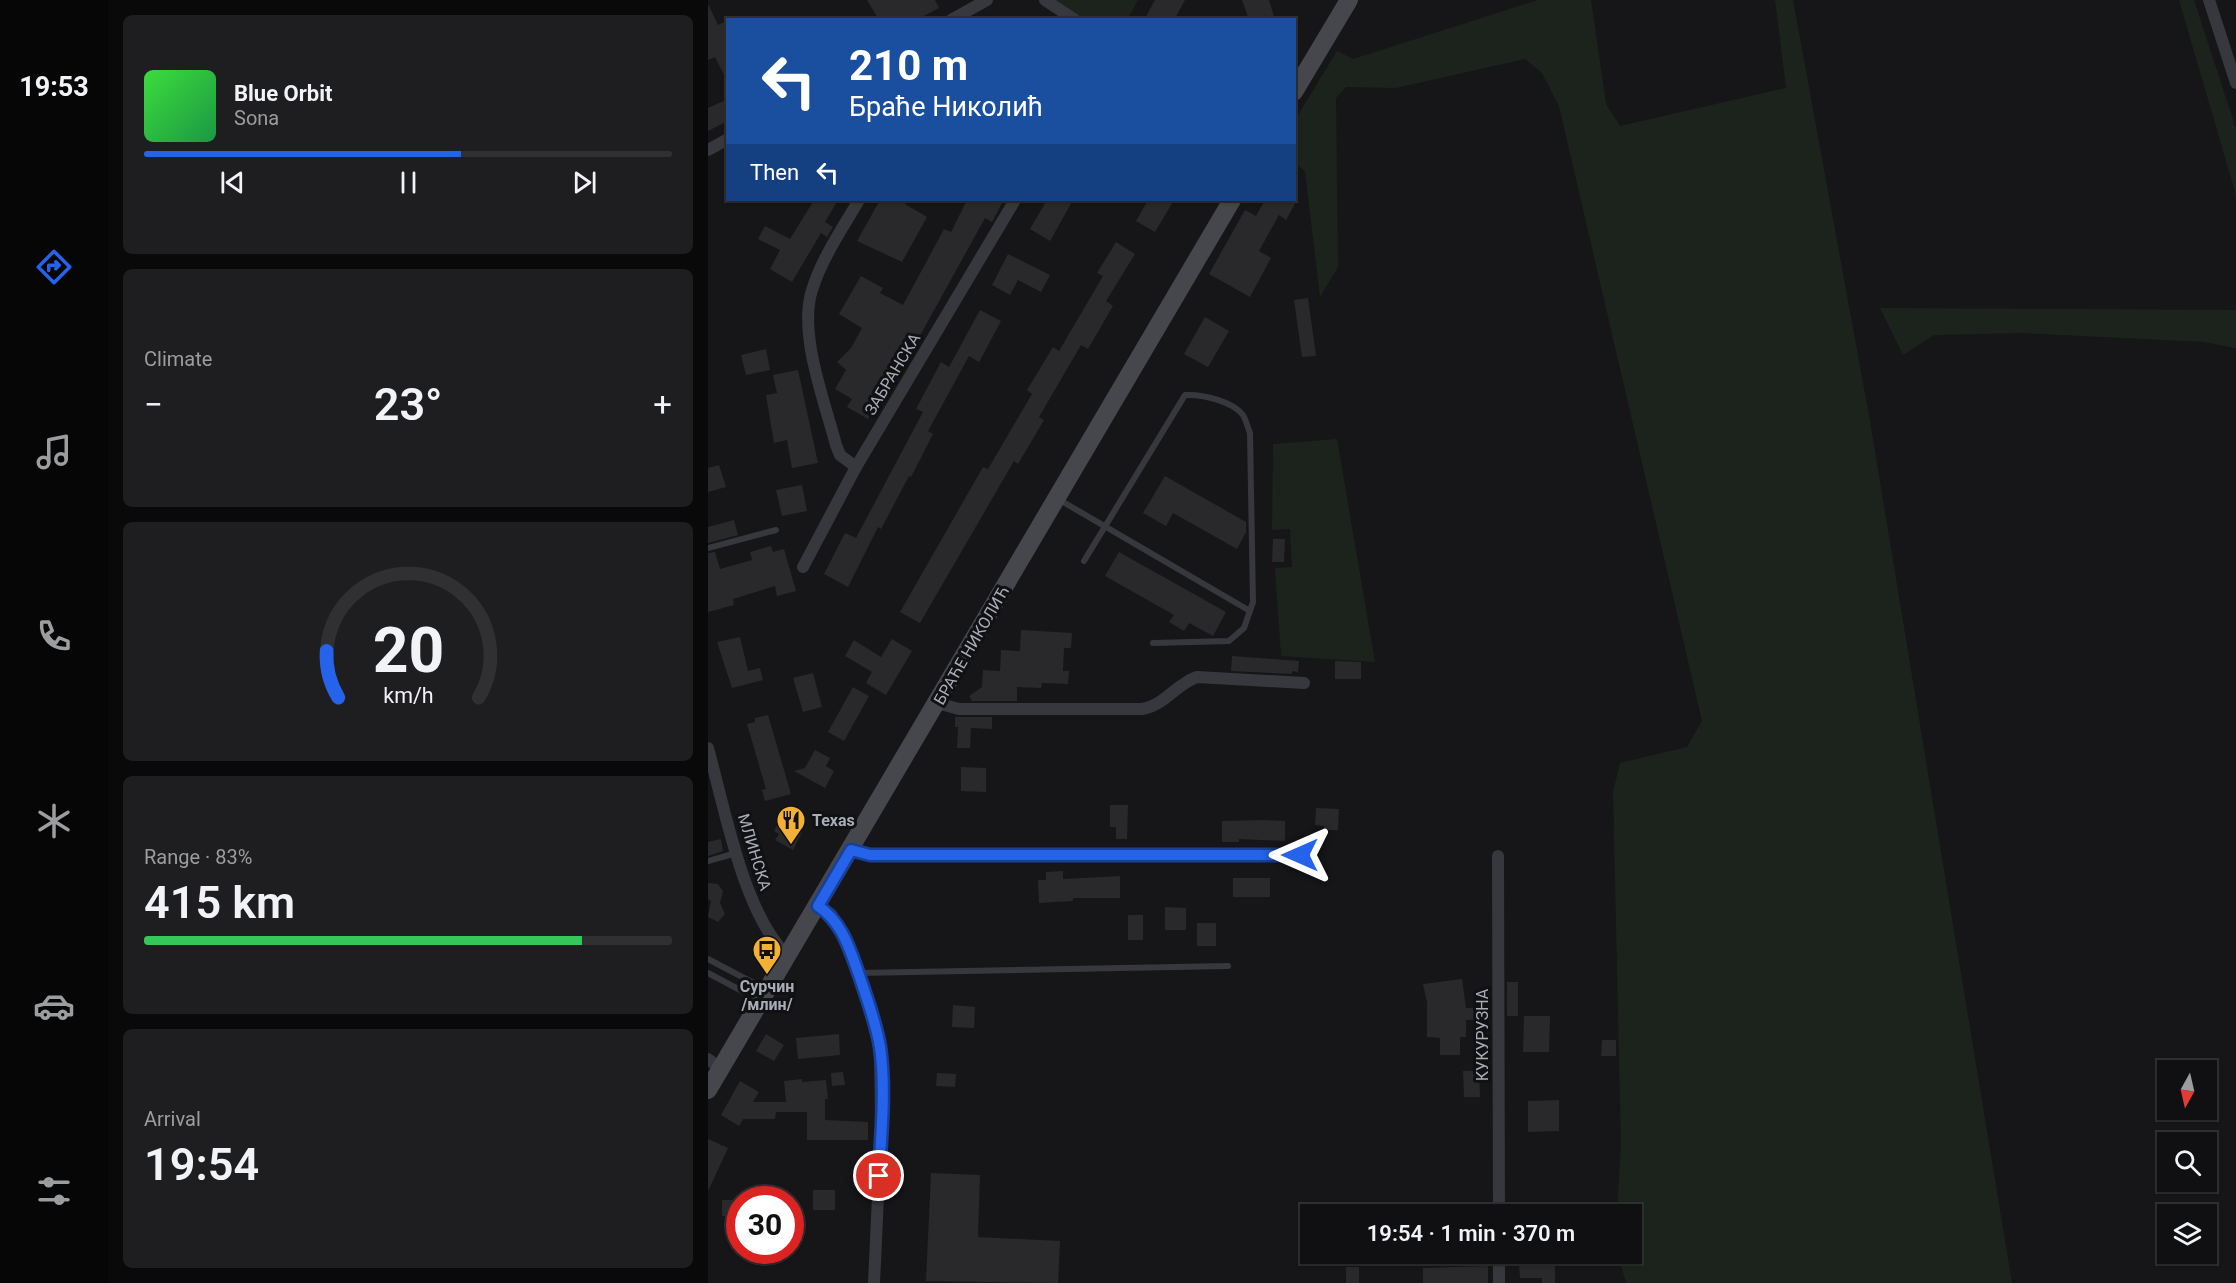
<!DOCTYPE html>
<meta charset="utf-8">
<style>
:root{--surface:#101012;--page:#1e1e20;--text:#f1f3f6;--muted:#9c9d9f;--line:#303032;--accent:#2563eb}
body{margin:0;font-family:Roboto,sans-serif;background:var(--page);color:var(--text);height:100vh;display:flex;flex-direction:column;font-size:22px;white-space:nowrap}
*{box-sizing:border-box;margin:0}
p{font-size:20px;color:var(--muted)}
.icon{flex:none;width:33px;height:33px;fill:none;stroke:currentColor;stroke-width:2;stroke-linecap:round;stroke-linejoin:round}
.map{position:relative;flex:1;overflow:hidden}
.details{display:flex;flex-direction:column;gap:15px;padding:15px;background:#09090a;width:600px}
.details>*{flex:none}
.banner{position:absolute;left:18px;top:18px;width:570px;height:183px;border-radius:0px;box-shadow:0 2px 4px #0004,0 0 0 2px var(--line);background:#1a4fa0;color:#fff;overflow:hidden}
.needle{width:39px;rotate:188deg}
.controls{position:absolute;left:1449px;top:1060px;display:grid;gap:12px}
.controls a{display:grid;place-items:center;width:60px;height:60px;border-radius:0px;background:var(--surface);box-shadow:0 2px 4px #0004,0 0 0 2px var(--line);font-size:30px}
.speed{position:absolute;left:18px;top:1186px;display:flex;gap:12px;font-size:30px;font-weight:700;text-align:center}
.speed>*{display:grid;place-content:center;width:78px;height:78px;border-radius:50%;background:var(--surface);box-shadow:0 2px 4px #0004,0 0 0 2px var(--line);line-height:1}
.speed .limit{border:9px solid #d22;background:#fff;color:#111}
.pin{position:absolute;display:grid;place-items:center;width:51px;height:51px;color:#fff;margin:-26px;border:3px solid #fff;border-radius:50%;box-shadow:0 2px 6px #0007}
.me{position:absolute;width:66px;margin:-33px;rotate:270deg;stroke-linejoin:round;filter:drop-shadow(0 0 4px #0008)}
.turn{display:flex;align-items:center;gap:21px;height:126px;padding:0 24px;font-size:27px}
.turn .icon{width:78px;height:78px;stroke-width:2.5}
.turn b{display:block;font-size:42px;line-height:51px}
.then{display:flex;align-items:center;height:57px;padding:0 24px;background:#0003;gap:12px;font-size:22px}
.big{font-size:45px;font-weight:600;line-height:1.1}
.details .widget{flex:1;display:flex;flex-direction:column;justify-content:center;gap:9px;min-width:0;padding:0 21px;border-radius:9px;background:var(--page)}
.details .dial{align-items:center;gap:0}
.dial svg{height:156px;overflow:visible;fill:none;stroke:var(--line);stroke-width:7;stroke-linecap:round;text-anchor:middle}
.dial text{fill:var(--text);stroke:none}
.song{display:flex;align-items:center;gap:18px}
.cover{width:72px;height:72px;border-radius:9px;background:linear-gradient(135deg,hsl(120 70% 55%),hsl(140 70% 35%))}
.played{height:6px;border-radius:3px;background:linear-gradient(90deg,var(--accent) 60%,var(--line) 60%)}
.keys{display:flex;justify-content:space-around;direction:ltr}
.heat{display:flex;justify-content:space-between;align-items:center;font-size:33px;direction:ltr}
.charge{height:9px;border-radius:4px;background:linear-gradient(90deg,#34c759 83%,var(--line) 0)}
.trip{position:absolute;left:592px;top:1204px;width:342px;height:60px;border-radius:0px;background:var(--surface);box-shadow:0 2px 4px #0004,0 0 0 2px var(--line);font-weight:600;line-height:60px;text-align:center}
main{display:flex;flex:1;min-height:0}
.menu{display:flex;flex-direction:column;width:108px;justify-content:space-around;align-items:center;background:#060607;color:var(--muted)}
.menu .icon{width:42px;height:42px}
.menu .on{color:var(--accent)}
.menu b{font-size:27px;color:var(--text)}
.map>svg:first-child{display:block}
.green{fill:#1c231d}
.building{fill:#29292c}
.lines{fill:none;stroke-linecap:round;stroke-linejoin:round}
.service{stroke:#37383d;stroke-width:6}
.minor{stroke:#37383d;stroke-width:12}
.secondary{stroke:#45474d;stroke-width:18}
.route-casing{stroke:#184099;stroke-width:15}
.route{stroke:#2563eb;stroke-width:10}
.labels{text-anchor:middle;stroke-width:6;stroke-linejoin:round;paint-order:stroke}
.street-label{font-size:16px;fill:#a8adb8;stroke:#111113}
.poi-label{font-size:16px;font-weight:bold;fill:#a8adb8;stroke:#111113;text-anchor:start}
</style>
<main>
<nav class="menu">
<b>19:53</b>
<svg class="icon on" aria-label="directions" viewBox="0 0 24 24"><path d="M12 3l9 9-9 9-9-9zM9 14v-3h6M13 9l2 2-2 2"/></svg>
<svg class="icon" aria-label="music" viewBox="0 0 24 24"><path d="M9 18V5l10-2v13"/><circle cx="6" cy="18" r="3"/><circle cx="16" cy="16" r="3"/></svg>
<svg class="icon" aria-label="phone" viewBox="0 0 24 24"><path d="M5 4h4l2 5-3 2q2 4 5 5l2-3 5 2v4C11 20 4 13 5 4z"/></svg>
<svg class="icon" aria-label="climate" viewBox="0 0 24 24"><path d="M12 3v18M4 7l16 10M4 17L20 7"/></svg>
<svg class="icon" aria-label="car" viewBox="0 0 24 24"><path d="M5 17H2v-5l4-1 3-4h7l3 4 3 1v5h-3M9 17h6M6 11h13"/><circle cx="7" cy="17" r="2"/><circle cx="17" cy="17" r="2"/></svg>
<svg class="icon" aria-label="filters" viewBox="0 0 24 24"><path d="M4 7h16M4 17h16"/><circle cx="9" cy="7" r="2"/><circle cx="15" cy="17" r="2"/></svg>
</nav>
<section class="details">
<div class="widget">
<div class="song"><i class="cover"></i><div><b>Blue Orbit</b><p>Sona</p></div></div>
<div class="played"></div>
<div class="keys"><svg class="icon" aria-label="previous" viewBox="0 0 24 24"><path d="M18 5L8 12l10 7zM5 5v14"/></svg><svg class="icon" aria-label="pause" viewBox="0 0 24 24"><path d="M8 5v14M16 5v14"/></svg><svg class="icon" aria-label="next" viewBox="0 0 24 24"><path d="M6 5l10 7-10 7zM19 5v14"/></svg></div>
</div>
<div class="widget"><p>Climate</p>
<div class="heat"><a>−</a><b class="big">23°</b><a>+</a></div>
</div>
<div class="widget dial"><svg viewBox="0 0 100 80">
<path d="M14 69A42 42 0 1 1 86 69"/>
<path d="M14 69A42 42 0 0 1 8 45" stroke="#2563eb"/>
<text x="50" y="56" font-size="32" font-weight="700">20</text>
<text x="50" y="72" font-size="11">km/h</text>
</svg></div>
<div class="widget"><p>Range · 83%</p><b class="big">415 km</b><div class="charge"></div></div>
<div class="widget"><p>Arrival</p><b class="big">19:54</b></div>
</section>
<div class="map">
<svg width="1528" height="1283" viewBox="0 0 1528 1283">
<rect width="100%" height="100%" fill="#161618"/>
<!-- green -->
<g class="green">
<path d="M345,0H430L419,20L376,19Z"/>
<path d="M830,0H883L898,104L912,126L1078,88L1067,0H1085L1162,421L1304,1283H918L910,1254H924V1215H909L913,1145L905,792L912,763L979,747L994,721L851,106L834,73L817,59L688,88L638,87L628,98L630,267L612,297L597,171L587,164V120L629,51L645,59Z"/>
<path d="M1471,0H1486L1528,129V195Z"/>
<path d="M1172,308L1528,310V348L1496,342L1316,333L1226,335L1195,355Z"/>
<path d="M629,439L667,662L573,656L567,568L584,567L582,529L564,530L565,444Z"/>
</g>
<!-- building -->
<g class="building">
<path d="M159,0H227L231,8L208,20H171Z"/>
<path d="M447,0H477L466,20H436Z"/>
<path d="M534,0H561L567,20H541Z"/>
<path d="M0,4L10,25L20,20V83L7,57L0,60Z"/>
<path d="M20,99V121L0,131V108Z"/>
<path d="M106,200H130L117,222L125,227L119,237L113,233L84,282L62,269L72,250L50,239L57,226L82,239Z"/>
<path d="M172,200H200L197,204L219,217L194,262L149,241Z"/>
<path d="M259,200H288L294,203L284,222L277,218L188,379L184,377L160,419L139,407L144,399L127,389L138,370L129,362L143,348L154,328L131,314L153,276L175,288L172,293L195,305L236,229L243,232Z"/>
<path d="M339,200H365L342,241L322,229Z"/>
<path d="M440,200H466L447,232L428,221Z"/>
<path d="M557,200H589L578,220L571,215L551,251L563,258L542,297L501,274L537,210L548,216Z"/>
<path d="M408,242L427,254L398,301L405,306L380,349L373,345L331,417L336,420L310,464L306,461L212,623L192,612L275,467L280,469L324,394L319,390L345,347L351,351L395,276L389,273Z"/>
<path d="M300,254L342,275L333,292L310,280L302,295L284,285Z"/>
<path d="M600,298L608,356L594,357L586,300Z"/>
<path d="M272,310L293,321L271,362L261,356L220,431L225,434L203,477L201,476L173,529L170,527L140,587L116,574L137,533L148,538L215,412L208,409L233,362L241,367Z"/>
<path d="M497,317L521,331L500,367L476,354Z"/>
<path d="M58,349L62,370L38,375L33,355Z"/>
<path d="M90,370L110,463L84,468L79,440L66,443L58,395L69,393L65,375Z"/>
<path d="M11,465L18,487L0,492V468Z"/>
<path d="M457,476L538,522V532L529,549L465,513L458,526L435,513Z"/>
<path d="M94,485L99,511L74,516L68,490Z"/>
<path d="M26,520L30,535L0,543V527Z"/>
<path d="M565,539H577L576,562H564Z"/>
<path d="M63,546L65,552L76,549L88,591L69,596L67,586L25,599L26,605L0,612V553L7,552L12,569L44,560L42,552Z"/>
<path d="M411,552L518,612L505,636L481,623L476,631L461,622L466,615L397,576Z"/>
<path d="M313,630L364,633L363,648H356L355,671H361L360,684L334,683L333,688L309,687V701H264L261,696L274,687L275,670L292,671L293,650L312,651Z"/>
<path d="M32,637L40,671L52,668L55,680L24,688L9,642Z"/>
<path d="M184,639L204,651L178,695L158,683L164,672L137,656L146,640L173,657Z"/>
<path d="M524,656L591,661L590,672L584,671V674L523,671Z"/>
<path d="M627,661L653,662V679H627Z"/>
<path d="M105,673L114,707L95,712L85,678Z"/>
<path d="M145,687L161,696L136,741L120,732Z"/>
<path d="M60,715L83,794L57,801L54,790L58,789L39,724L47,722V718Z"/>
<path d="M247,717H284V729L263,728L262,748H249L250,727H247Z"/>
<path d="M107,750L122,758L118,766L126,771L117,788L86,771L97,768Z"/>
<path d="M253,767L278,768V792L253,791Z"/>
<path d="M402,805H420L419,839H408V827H402Z"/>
<path d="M79,807L98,816L90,830L94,832L85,850L67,840L71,834L66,831Z"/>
<path d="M608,808L631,809L630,830H616V826L607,825Z"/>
<path d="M555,820L577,821V841L531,839V842H514V821Z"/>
<path d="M13,839L15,851L0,856V842Z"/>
<path d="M355,871V879L412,876V898H365V901L331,903L330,880H338V872Z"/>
<rect x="525" y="878" width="37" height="19"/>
<path d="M0,883L10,884L15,891L12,903L17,914L10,922L0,917L3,901L0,899Z"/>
<path d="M457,907L478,908V930H457Z"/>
<rect x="420" y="915" width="15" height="25"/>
<rect x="489" y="923" width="19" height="23"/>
<path d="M754,979L758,1008L782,1007V1019L758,1020V1037H752V1055H732V1038L719,1037V1003L715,984Z"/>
<rect x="799" y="982" width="11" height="34"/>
<path d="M245,1005L267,1007L266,1028L244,1027Z"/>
<path d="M816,1016H842L841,1052H815Z"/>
<path d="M58,1034L76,1045L66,1061L48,1051Z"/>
<path d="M131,1034L132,1055L90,1059L88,1038Z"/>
<path d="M894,1040H908V1056H893Z"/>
<path d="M755,1071H771L772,1097H756Z"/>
<path d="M135,1072L137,1085L124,1086L123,1073Z"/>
<path d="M229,1073L248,1074L247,1087L228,1086Z"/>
<path d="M94,1079V1082L118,1080L120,1099H117V1120L160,1122V1140H99V1112H68L67,1119H35L31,1126L13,1115L32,1081L51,1092L45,1102H78L76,1081Z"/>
<path d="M851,1100V1131L820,1132V1101Z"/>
<path d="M0,1139L20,1148L0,1191Z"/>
<path d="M223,1173L272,1175L270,1237L352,1241L350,1283L218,1281Z"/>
<rect x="105" y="1190" width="22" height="20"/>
<rect x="14" y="1200" width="18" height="16"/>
<path d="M847,1263V1283H834V1278H812L811,1264Z"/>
<path d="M780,1266V1283H715V1268Z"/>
<rect x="638" y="1267" width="13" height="16"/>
</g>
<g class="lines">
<!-- service -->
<g class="service">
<path d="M350,499L542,611"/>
<path d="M0,548L68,530"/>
<path d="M376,561L477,395C494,394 524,401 535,415C538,420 540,428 542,433L545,602L536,628L521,641L445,643"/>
<path d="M0,861L28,853"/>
<path d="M0,959L57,989"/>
<path d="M0,973L51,1000"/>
<path d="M150,973L520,966"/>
</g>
<!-- minor -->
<g class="minor">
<path d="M337,0L367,20"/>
<path d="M1501,0L1528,83"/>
<path d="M243,20L279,0"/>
<path d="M0,150L20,139"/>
<path d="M148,467L132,455L128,445C117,402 90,334 104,290C114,258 134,229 151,200"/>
<path d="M95,567L148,467L307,200"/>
<path d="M229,703L251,709H434C456,706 468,684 489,677L596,683"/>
<path d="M0,748C17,809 35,913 80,957"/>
<path d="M143,850L162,855H592"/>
<path d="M790,856L791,1215"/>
<path d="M110,906L123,914L135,934L156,990L172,1047L173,1131L166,1283"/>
<path d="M0,1059L13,1069"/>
<path d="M791,1254V1283"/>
</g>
<!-- secondary -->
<g class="secondary">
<path d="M586,92L641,0"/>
<path d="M0,1090L524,200"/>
</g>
</g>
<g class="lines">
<!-- route casing -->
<g class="route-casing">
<path id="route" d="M171,1176C173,1134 178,1089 172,1047C168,1022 158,996 150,972C141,947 133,921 110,906L143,850L162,855H592"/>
</g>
<!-- route -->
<use href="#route" class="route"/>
</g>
<!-- icons -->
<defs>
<g id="restaurant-pin" transform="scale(1.5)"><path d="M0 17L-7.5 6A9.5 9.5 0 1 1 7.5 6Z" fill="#f2b134" stroke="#111113"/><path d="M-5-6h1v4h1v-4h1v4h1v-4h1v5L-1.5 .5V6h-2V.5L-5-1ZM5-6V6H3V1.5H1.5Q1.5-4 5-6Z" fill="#111"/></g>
<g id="bus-pin" transform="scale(1.5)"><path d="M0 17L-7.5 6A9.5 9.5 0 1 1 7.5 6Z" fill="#f2b134" stroke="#111113"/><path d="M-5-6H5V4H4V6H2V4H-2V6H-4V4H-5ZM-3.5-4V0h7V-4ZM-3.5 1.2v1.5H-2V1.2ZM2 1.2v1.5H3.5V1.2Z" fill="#111"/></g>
</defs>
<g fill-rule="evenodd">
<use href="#restaurant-pin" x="83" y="820"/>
<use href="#bus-pin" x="59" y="950"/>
</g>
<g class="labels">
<!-- street labels -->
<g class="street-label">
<text transform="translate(184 374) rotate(-59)" y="6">ЗАБРАНСКА</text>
<text transform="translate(263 645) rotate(-60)" y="6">БРАЋЕ НИКОЛИЋ</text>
<text transform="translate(47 852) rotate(73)" y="6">МЛИНСКА</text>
<text transform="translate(774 1035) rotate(-90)" y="6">КУКУРУЗНА</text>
</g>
<!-- poi labels -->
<g class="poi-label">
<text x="104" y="826">Texas</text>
<text x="59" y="992" text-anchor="middle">Сурчин<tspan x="59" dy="18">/млин/</tspan></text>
</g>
</g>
</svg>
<div class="controls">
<a><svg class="needle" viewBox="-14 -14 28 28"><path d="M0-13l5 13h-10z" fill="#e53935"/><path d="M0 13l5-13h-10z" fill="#9c9d9f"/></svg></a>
<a><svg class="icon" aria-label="search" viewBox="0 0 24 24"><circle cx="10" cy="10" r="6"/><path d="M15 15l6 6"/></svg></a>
<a><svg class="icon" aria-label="layers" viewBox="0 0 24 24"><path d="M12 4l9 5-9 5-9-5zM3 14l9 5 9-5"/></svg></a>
</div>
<div class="speed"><div class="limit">30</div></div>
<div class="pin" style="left:171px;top:1176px;background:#d93025"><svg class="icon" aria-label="arrive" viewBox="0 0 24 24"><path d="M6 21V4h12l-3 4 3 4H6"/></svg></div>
<svg class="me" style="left:592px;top:855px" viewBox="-20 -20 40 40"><path d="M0-17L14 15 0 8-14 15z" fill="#2563eb" stroke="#fff" stroke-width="4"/></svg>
<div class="trip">19:54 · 1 min · 370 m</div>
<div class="banner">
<div class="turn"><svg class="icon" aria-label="left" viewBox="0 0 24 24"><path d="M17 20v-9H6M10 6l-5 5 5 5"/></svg><div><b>210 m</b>Браће Николић</div></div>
<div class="then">Then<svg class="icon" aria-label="left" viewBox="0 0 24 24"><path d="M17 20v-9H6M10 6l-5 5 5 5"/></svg></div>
</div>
</div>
</main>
